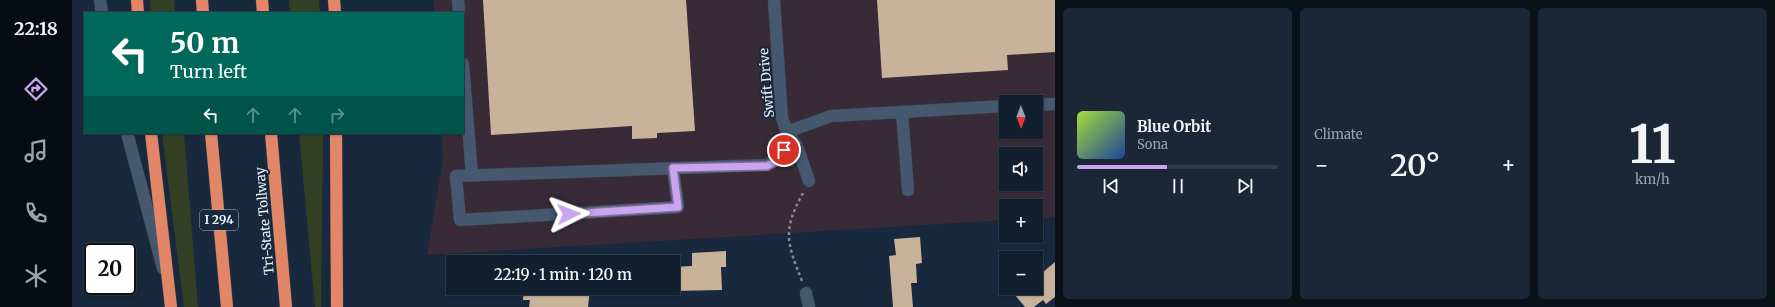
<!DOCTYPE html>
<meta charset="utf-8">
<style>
:root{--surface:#121f2e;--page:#1b2736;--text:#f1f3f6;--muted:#9ca2aa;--line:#313d4a;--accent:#c9a5ee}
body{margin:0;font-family:Merriweather,serif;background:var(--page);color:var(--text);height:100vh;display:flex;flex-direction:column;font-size:15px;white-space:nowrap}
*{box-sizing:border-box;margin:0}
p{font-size:13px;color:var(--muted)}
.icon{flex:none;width:22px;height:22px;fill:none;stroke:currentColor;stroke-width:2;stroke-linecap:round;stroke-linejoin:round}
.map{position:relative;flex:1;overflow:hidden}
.drawer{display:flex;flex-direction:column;gap:8px;padding:8px;background:#0a1119;width:720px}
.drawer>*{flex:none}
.guide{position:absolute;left:12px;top:12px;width:380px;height:122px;border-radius:0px;box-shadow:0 1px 3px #0004,0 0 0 1px var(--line);background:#00695c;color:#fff;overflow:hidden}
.needle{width:26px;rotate:179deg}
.tools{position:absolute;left:927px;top:95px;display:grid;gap:8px}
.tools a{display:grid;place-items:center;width:44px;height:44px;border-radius:0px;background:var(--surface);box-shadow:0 1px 3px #0004,0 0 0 1px var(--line);font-size:20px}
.speed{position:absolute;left:12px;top:243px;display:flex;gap:8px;font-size:20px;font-weight:700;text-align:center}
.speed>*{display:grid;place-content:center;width:52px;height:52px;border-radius:50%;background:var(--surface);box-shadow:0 1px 3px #0004,0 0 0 1px var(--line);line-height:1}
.speed .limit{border:2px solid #111;border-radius:6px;background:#fff;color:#111}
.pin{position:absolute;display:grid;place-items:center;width:34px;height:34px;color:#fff;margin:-17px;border:2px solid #fff;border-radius:50%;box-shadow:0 1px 4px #0007}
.me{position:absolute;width:44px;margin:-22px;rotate:87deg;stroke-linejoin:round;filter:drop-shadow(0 0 3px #0008)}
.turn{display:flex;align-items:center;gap:14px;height:84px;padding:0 20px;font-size:18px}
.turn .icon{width:52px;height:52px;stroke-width:2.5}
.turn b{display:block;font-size:28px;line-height:34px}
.lanes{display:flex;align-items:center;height:38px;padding:0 20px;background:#0003;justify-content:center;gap:20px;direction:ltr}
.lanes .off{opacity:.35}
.big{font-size:30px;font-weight:600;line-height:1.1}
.drawer .tile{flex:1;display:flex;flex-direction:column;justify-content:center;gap:6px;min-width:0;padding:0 14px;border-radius:6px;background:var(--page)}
.drawer .dial{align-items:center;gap:0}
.dial b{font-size:52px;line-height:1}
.song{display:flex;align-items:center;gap:12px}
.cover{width:48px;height:48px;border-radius:6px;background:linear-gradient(135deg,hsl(80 70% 55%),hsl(220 70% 35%))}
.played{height:4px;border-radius:2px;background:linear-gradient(90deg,var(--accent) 45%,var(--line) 45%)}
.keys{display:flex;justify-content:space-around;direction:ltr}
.heat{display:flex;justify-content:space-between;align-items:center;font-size:22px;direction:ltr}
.drawer .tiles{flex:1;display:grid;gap:8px;grid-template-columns:repeat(3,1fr)}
.trip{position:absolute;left:374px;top:255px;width:234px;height:40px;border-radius:0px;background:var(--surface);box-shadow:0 1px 3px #0004,0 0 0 1px var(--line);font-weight:600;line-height:40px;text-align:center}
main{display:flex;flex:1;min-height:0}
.menu{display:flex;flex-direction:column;width:72px;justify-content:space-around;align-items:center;background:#070c12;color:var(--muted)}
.menu .icon{width:28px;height:28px}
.menu .on{color:var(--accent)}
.menu b{font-size:18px;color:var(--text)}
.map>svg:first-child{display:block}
.commercial{fill:#392a37;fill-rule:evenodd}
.green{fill:#334024}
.building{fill:#c8b299}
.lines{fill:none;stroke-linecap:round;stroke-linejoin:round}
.minor-casing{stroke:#374353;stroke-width:13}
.highway-casing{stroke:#374353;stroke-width:13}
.path{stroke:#7f8b99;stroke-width:2.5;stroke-dasharray:3 3;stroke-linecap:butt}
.minor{stroke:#45586e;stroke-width:12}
.highway{stroke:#e38668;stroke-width:12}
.route-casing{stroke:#836b9b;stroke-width:10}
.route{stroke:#c9a5ee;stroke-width:7}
.labels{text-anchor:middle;stroke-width:4;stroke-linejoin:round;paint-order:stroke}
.shield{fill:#18293d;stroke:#aeb8c3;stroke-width:1}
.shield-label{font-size:12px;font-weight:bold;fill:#eef5fd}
.street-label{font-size:13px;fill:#eef5fd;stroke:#18293d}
</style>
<main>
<nav class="menu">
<b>22:18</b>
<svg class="icon on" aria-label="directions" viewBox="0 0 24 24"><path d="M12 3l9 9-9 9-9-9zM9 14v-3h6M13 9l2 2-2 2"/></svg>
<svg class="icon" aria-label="music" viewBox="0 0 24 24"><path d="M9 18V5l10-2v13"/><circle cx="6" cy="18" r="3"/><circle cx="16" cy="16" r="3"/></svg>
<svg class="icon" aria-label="phone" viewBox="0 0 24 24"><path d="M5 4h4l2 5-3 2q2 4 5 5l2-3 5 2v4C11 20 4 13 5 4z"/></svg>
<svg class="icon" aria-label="climate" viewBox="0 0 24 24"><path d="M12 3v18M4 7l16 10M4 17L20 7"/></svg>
</nav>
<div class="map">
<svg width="983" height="307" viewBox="0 0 983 307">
<rect width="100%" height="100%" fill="#18293d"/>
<!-- commercial -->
<path class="commercial" d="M362,0H983V217L964,218V206H934V220L355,255L371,159L370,133H391V13H362ZM934,102H964V132H934ZM934,154H964V184H934Z"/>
<!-- green -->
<g class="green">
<path d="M78,0H102L103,13H79Z"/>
<path d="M217,0H247L248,13H218Z"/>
<path d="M90,133H112L126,307H112Z"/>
<path d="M227,133H251L249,307H243Z"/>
</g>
<!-- building -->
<g class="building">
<path d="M411,0H614L623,131L585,133V138L560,139V126L419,135Z"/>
<path d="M805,0H983V52L935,55L936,70L810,78Z"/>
<path d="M848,237L850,263L844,264L845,283H839L841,307H821L817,256L824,255L822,239Z"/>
<path d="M654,251V267H649L650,290L601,291V267L620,266V253Z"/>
<path d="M983,262V297L974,304L971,300L962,307H953L943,295L951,288H964V278Z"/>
<path d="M452,288H518L516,307H457L458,300H451Z"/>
</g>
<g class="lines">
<!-- minor casing -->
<g class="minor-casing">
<g id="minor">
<path d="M28,0L30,13"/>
<path d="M386,0L387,13"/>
<path d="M702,0L710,118L715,132L725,146L737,181"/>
<path d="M391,64L400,175"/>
<path d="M964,105L983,104"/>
<path d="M830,112L836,190"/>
<path d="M55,133L91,268"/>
<path d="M601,168L606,207L388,220L384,176L695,165C712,156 712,150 715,132L759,116L934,106"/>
<path d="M734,293L737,307"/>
</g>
</g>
<!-- highway casing -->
<g class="highway-casing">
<g id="highway">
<path d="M65,0L66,13"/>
<path d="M130,0L131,13"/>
<path d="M190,0L191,13"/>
<path d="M262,0L263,13"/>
<path d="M79,133L99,307"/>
<path d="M139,133L155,307"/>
<path d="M199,133L214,307"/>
<path d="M264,133L265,307"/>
</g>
</g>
<!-- path -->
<path class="path" d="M730,281C715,243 710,231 731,193"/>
<!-- minor -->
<use href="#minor" class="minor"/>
<!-- highway -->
<use href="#highway" class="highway"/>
</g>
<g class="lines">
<!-- route casing -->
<g class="route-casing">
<path id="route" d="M497,214L606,207L601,168L695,166L706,160L712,150"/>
</g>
<!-- route -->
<use href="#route" class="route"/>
</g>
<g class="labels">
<!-- shield labels -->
<rect class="shield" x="128" y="210" width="38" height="20" rx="3"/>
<g class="shield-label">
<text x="147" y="224">I 294</text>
</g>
<!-- street labels -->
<g class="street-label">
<text transform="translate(694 83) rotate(-95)" y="5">Swift Drive</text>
<text transform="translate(192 221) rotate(-95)" y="5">Tri-State Tollway</text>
</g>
</g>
</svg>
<div class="tools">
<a><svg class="needle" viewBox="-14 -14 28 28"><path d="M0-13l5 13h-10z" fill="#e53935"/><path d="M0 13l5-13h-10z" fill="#9ca2aa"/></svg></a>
<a><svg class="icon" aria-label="sound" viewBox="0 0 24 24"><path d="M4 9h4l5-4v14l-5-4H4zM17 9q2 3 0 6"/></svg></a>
<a>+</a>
<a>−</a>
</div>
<div class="speed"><div class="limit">20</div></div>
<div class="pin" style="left:712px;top:150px;background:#d93025"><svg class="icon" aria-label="arrive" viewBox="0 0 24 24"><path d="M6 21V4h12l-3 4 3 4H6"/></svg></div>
<svg class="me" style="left:497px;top:214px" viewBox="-20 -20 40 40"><path d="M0-17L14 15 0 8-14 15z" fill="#c9a5ee" stroke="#fff" stroke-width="4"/></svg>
<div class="trip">22:19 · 1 min · 120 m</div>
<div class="guide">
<div class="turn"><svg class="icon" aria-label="left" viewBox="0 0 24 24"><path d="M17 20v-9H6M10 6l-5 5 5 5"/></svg><div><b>50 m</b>Turn left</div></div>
<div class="lanes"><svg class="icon" aria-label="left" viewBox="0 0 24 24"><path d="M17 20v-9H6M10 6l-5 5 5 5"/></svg><svg class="icon off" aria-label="ahead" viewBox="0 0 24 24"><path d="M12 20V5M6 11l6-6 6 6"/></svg><svg class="icon off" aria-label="ahead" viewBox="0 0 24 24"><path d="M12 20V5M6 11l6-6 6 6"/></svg><svg class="icon off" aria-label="right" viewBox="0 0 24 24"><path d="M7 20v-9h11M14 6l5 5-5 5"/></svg></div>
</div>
</div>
<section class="drawer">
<div class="tiles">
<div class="tile">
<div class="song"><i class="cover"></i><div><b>Blue Orbit</b><p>Sona</p></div></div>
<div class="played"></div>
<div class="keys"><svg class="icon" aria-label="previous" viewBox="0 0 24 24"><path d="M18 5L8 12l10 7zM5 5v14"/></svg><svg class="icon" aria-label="pause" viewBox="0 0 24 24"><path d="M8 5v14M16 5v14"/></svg><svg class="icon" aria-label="next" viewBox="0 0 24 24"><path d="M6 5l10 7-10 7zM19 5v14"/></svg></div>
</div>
<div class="tile"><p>Climate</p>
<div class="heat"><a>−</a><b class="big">20°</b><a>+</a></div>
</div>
<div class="tile dial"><b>11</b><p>km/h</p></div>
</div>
</section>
</main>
